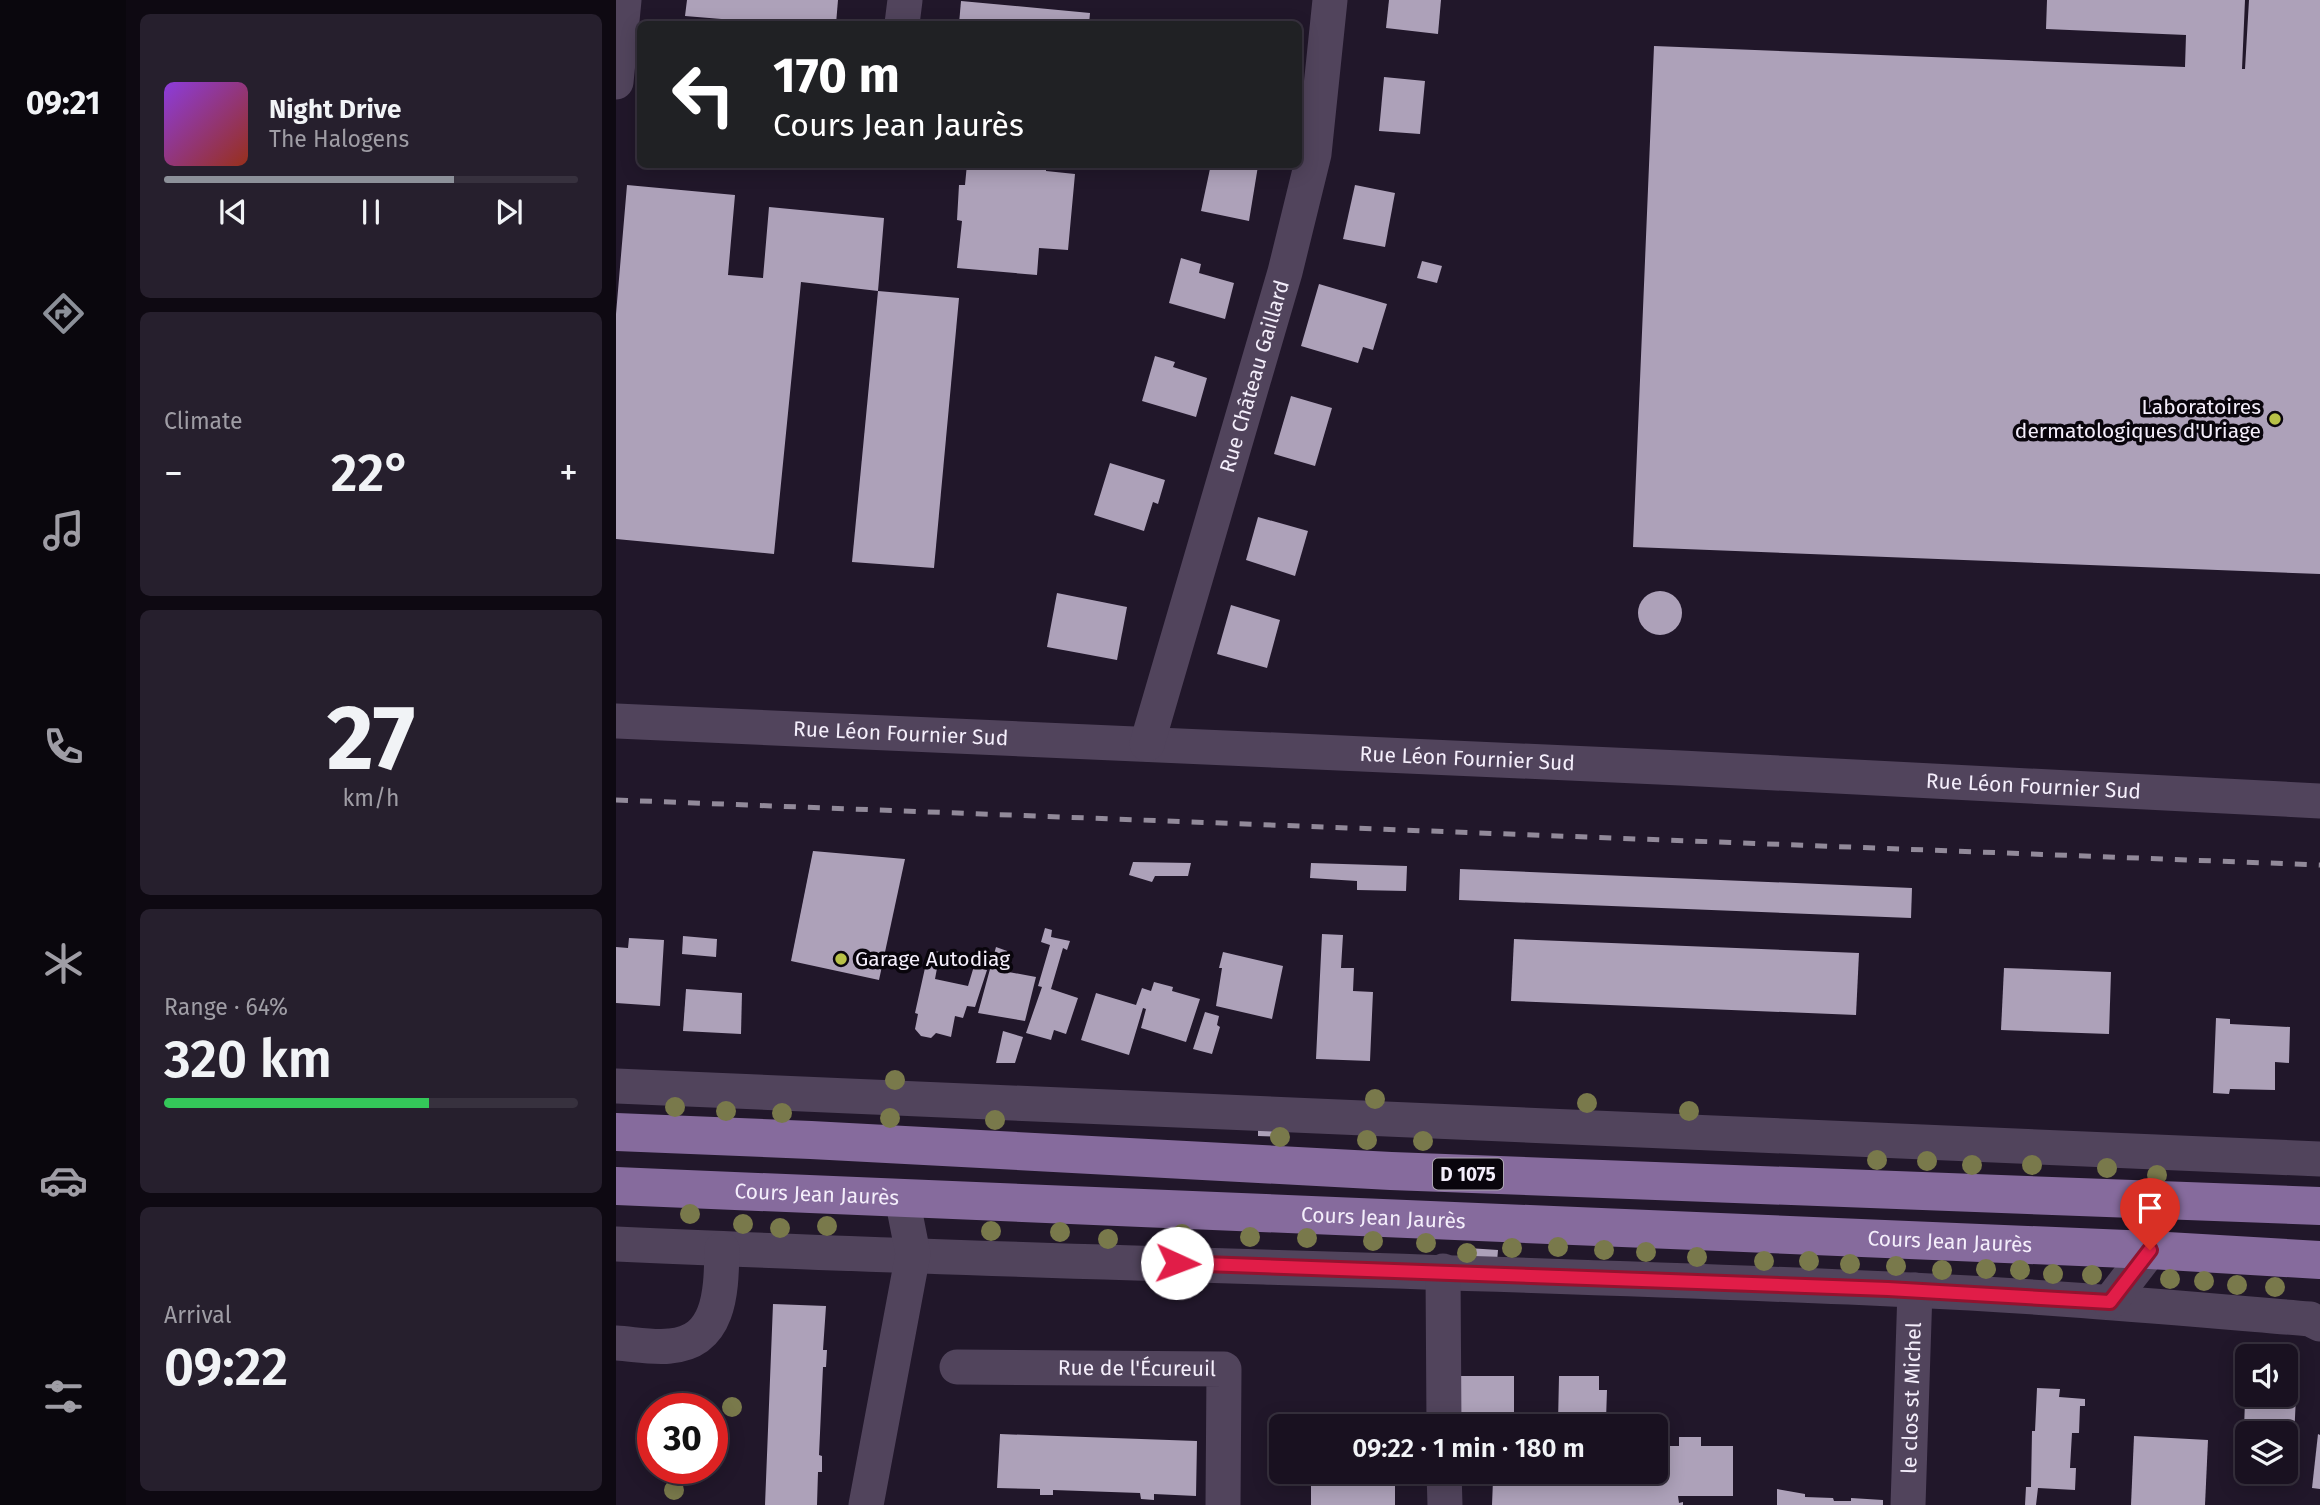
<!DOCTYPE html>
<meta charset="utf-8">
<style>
:root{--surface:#191120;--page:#261f2d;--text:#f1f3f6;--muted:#9f9da5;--line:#37313e;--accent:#8c9099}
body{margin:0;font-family:"Fira Sans",sans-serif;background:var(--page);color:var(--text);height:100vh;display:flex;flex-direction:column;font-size:26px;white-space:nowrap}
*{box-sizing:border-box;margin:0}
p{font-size:23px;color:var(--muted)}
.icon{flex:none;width:38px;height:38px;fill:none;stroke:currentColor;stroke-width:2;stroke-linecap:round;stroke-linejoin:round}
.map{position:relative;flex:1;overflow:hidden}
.drawer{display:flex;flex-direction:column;gap:14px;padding:14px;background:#0e0912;width:490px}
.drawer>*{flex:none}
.guide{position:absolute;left:21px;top:21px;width:665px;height:147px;border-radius:10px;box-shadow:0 4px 18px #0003,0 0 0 2px var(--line);background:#202124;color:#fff;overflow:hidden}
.controls{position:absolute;left:1619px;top:1344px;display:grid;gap:14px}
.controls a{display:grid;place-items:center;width:63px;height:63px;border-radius:10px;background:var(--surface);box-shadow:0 4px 18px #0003,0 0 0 2px var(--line);font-size:35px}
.speed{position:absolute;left:21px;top:1393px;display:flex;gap:14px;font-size:35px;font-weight:700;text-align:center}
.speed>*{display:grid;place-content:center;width:91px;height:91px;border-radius:50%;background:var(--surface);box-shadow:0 4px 18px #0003,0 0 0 2px var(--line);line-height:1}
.speed .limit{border:10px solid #d22;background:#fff;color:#111}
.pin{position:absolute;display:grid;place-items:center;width:60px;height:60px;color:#fff;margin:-72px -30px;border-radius:50% 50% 50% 0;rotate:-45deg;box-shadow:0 0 7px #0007}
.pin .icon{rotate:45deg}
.me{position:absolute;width:77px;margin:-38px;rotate:92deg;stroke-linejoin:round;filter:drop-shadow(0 0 5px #0008)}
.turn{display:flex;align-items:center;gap:24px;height:147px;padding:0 21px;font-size:32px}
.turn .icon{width:91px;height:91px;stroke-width:2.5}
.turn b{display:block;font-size:49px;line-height:60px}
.big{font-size:52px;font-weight:600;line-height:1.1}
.drawer .tile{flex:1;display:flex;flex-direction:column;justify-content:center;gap:10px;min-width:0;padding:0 24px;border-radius:10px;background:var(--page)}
.drawer .dial{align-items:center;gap:0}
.dial b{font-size:91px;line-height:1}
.song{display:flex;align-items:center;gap:21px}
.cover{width:84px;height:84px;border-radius:10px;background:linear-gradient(135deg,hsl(270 70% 55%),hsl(10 70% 35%))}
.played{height:7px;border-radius:4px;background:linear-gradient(90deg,var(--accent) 70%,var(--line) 70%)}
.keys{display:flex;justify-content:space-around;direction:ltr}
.heat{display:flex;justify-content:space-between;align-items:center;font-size:38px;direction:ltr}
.charge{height:10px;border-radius:5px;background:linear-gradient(90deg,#34c759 64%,var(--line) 0)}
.trip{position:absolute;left:653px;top:1414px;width:399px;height:70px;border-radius:10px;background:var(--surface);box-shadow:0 4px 18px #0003,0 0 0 2px var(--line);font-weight:600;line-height:70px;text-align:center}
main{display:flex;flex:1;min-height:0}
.tabs{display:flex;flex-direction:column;width:126px;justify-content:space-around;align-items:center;background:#0a070d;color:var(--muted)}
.tabs .icon{width:49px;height:49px}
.tabs .active{color:var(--accent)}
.tabs b{font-size:32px;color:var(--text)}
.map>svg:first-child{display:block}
.building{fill:#ada1b9}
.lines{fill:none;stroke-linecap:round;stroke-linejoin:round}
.street{stroke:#51445c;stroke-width:35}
.primary{stroke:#866b9d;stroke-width:38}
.rail{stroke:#928a9a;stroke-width:5;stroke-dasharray:12 12;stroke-linecap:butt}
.tree{fill:#79794b}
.route-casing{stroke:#92132f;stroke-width:18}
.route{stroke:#e11d48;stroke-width:12}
.poi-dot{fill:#b8c147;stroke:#09050c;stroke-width:2.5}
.labels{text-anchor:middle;stroke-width:7;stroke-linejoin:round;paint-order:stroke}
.shield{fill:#09050c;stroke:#aea8b3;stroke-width:2}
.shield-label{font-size:19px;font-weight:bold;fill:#f4eefb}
.street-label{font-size:21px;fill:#f4eefb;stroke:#09050c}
.poi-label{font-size:21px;fill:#f4eefb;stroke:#09050c;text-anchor:end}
</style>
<main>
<nav class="tabs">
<b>09:21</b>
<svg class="icon active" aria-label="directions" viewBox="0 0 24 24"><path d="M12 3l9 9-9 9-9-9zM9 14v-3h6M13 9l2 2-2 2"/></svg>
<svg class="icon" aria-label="music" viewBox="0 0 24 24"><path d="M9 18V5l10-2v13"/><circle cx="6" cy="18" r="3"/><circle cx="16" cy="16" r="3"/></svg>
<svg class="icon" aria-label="phone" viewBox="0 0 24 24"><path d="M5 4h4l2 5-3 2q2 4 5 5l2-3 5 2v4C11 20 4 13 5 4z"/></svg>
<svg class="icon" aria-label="climate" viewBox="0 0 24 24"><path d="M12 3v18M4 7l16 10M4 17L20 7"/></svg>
<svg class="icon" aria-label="car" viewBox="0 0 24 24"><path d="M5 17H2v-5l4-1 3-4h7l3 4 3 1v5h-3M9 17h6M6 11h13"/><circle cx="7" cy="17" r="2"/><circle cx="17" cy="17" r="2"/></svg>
<svg class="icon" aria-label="filters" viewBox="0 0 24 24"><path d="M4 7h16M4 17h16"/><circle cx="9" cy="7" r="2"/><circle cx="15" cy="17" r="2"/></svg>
</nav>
<section class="drawer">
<div class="tile">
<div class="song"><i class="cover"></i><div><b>Night Drive</b><p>The Halogens</p></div></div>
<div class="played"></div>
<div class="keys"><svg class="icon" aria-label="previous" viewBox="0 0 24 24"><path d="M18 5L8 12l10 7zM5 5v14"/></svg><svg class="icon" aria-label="pause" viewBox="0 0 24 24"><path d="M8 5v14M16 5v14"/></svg><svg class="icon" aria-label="next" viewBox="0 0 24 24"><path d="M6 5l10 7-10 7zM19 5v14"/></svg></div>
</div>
<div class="tile"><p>Climate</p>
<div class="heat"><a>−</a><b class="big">22°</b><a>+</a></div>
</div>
<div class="tile dial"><b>27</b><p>km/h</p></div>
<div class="tile"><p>Range · 64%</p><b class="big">320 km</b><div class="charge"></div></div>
<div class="tile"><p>Arrival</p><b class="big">09:22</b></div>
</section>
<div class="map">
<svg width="1704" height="1505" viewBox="0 0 1704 1505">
<rect width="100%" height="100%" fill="#21172a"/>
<!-- building -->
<g class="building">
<path d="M71,0H222L220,24H166L69,16Z"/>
<path d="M773,0H825L822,34L770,28Z"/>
<path d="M1431,0H1629L1626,69H1629L1633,0H1704V574L1017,547L1038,46L1569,67L1570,35L1430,29Z"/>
<path d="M345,1L474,13L473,24H343Z"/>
<path d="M768,77L809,81L804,134L763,131Z"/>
<path d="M351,164H430V171L459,174L452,250L423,248L421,275L341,268L346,221L341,220L343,185H349Z"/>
<path d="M595,164L642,166L633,221L585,211Z"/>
<path d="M11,185L119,195L112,275L147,278L153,207L268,218L262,291L185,282L158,554L0,539V314Z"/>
<path d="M739,185L779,193L769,247L727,239Z"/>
<path d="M565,258L585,264L583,273L618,283L609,319L553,303Z"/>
<path d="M806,261L826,266L821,283L801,278Z"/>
<path d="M703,284L771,304L757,350L747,347L742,363L685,346Z"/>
<path d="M262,291L343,298L318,568L236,562Z"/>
<path d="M539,356L559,362L557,367L591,378L580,417L526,401Z"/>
<path d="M675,396L716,408L699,466L658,454Z"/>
<path d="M494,463L549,480L542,504L537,502L528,531L478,515Z"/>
<path d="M642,517L692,531L679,576L630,560Z"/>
<circle cx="1044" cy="613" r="22"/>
<path d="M441,593L511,607L501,660L431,647Z"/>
<path d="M615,605L664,620L651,668L601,654Z"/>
<path d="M197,851L289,859L263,980L175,961Z"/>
<path d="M517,862L575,863L572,876H539L536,882L513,875Z"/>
<path d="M695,863L791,866L790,891L741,890V881L694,878Z"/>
<path d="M844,869L1296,888L1295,918L843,900Z"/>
<path d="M429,928L436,930L435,937L454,941L451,950L447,948L435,989L462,998L450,1034L438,1030L435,1040L410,1033L426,987L422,986L434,945L425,942Z"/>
<path d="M706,934L727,935L725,968H738L737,991L757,992L754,1061L700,1059Z"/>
<path d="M67,936L101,939L100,957L66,954Z"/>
<path d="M13,938L48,940L44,1006L0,1003V947L12,948Z"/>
<path d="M898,939L1243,953L1240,1015L895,1001Z"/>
<path d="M380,947L391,951L387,971L420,977L409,1021L362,1013Z"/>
<path d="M313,950L324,952L319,979L352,986L358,966L371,970L359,1007L351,1006L347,1018L339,1016L335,1037L320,1033L315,1038L305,1036L299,1029L302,1014L299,1013Z"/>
<path d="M607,952L667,966L656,1019L600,1006L606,968H603Z"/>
<path d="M1388,968L1495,972L1493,1034L1385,1030Z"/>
<path d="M538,982L557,987L556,991L584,999L570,1042L525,1028L530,1009L527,1008L513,1055L465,1040L480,993L520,1005L526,988L535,991Z"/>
<path d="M70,989L126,993L125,1034L67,1031Z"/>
<path d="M589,1012L603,1016L601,1025L604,1027L596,1054L577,1049Z"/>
<path d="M1600,1018L1614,1019V1024L1674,1027L1673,1063L1659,1062V1090L1614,1089L1613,1094L1597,1093Z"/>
<path d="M387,1031L407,1037L399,1063H380Z"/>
<path d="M642,1126L671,1127V1137L642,1136Z"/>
<path d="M852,1248L882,1250L881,1262L851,1261Z"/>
<path d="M157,1304L210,1306L207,1350H211L210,1367H207L203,1455L206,1456V1472H202L201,1505H149Z"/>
<path d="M844,1376H898V1423L884,1422L883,1426H844Z"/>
<path d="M943,1376H983V1390H991L990,1420H983L982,1422L942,1423Z"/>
<path d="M1421,1388L1444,1389L1443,1397L1469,1399V1406H1464L1463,1433H1456L1454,1468H1460L1459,1490L1422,1488L1420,1505H1409L1410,1487H1415L1416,1431H1419Z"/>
<path d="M1638,1395H1650V1400L1674,1401L1675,1395L1680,1396L1677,1460H1670V1433H1631V1459H1627L1629,1400H1638Z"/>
<path d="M384,1434L581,1441L580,1496L538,1494V1500L525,1499L524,1493L437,1490V1495H424V1489L381,1488Z"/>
<path d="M1702,1434L1704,1435V1489L1696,1488Z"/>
<path d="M1518,1436L1592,1440L1589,1505H1515Z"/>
<path d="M1063,1437H1085V1446H1117V1496H1062L1063,1503L1067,1502V1505H876L877,1480L1001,1481V1472H1040V1446H1063Z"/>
<rect x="695" y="1483" width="84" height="22"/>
<path d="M1161,1489L1189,1494V1497L1217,1498L1218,1501H1235V1498L1267,1500V1505H1161Z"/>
</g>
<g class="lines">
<!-- street -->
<g class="street">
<path d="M286,24L289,0"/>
<path d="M0,82L8,0"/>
<path id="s1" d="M0,721L1065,768L1704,801"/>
<path id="s2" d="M531,744L669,272L698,154L714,0"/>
<path d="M0,1086L1704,1159"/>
<path d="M0,1244C431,1264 863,1270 1295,1290C1428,1296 1561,1308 1694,1319L1704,1324"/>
<path d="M827,1271L828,1426"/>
<path d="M1494,1302L1534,1250"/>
<path d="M0,1343C17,1344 37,1348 54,1346C106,1342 105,1288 106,1249"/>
<path id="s3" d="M341,1367L608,1369L607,1505"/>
<path d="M828,1472L829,1505"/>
<path d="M250,1505L297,1254L286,1198"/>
<path id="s4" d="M1292,1505L1299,1290"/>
</g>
<!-- primary -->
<g class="primary">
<path d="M0,1132L195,1140L775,1171L1704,1206"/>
<path id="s5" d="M0,1186L1534,1250L1704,1260"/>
</g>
<!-- rail -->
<path class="rail" d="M0,800L1704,865"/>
</g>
<!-- trees -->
<g class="tree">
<circle cx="279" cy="1080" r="10"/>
<circle cx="759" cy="1099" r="10"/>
<circle cx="971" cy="1103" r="10"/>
<circle cx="59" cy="1107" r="10"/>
<circle cx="110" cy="1111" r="10"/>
<circle cx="1073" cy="1111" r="10"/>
<circle cx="166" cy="1113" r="10"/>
<circle cx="274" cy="1118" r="10"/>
<circle cx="379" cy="1120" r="10"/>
<circle cx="664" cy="1137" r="10"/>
<circle cx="751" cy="1140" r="10"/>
<circle cx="807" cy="1141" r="10"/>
<circle cx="1261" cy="1160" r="10"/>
<circle cx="1311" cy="1161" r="10"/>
<circle cx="1356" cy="1165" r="10"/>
<circle cx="1416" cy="1165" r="10"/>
<circle cx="1491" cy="1168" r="10"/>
<circle cx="1541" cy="1175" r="10"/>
<circle cx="74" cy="1214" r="10"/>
<circle cx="127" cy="1224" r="10"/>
<circle cx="211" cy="1226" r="10"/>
<circle cx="164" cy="1228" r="10"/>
<circle cx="375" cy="1231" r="10"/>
<circle cx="444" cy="1232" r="10"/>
<circle cx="566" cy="1234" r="10"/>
<circle cx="634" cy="1237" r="10"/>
<circle cx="691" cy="1238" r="10"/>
<circle cx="492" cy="1239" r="10"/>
<circle cx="757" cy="1241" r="10"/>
<circle cx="810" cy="1243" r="10"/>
<circle cx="942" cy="1247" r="10"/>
<circle cx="896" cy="1248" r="10"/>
<circle cx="988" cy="1250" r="10"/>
<circle cx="1030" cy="1252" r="10"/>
<circle cx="851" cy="1253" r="10"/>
<circle cx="1081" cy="1257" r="10"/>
<circle cx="1148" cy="1261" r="10"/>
<circle cx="1193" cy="1261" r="10"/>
<circle cx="1234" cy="1264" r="10"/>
<circle cx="1280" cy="1266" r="10"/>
<circle cx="1370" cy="1269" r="10"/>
<circle cx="1326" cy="1270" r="10"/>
<circle cx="1404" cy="1270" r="10"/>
<circle cx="1437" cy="1274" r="10"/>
<circle cx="1476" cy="1275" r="10"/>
<circle cx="1554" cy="1279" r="10"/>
<circle cx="1588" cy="1281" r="10"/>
<circle cx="1621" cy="1285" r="10"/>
<circle cx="1659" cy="1287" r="10"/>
<circle cx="116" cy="1407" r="10"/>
<circle cx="58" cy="1490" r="10"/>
</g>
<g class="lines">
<!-- route casing -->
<g class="route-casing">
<path id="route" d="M561,1263L1272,1289L1494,1302L1534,1250"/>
</g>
<!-- route -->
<use href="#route" class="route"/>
</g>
<!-- markers -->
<g class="poi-dot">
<circle cx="1659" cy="419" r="7"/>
<circle cx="225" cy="959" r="7"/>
</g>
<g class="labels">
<!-- shield labels -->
<rect class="shield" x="817" y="1158.5" width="70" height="31" rx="5"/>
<g class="shield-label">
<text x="852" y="1181">D 1075</text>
</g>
<!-- street labels -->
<g class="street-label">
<text dy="7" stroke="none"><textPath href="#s2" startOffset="383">Rue Château Gaillard</textPath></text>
<text dy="7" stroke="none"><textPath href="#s1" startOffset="285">Rue Léon Fournier Sud</textPath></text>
<text dy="7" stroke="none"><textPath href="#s1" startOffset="852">Rue Léon Fournier Sud</textPath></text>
<text dy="7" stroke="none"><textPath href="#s1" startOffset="1419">Rue Léon Fournier Sud</textPath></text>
<text dy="7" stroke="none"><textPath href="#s5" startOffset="201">Cours Jean Jaurès</textPath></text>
<text dy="7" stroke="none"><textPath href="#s5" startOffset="768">Cours Jean Jaurès</textPath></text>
<text dy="7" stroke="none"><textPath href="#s5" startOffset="1335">Cours Jean Jaurès</textPath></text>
<text dy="7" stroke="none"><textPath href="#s3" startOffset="180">Rue de l'Écureuil</textPath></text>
<text dy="7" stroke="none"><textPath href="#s4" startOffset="107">le clos st Michel</textPath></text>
</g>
<!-- poi labels -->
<g class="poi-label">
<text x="1645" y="414">Laboratoires<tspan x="1645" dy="24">dermatologiques d'Uriage</tspan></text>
<text x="239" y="966" text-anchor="start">Garage Autodiag</text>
</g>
</g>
</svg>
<div class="controls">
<a><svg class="icon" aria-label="sound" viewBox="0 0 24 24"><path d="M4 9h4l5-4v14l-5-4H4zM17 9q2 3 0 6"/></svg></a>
<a><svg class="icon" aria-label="layers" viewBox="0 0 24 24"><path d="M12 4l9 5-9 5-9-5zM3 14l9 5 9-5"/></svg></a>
</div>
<div class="speed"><div class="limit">30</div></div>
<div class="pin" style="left:1534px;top:1250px;background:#d93025"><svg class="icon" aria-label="arrive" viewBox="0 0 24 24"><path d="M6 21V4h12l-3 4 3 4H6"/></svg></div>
<svg class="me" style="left:561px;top:1263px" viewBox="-20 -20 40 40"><circle r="19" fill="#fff"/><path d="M0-13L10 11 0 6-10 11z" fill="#e11d48"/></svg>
<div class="trip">09:22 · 1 min · 180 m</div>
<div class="guide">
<div class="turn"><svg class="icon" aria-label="left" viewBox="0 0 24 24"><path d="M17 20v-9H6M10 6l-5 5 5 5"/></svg><div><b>170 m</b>Cours Jean Jaurès</div></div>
</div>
</div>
</main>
